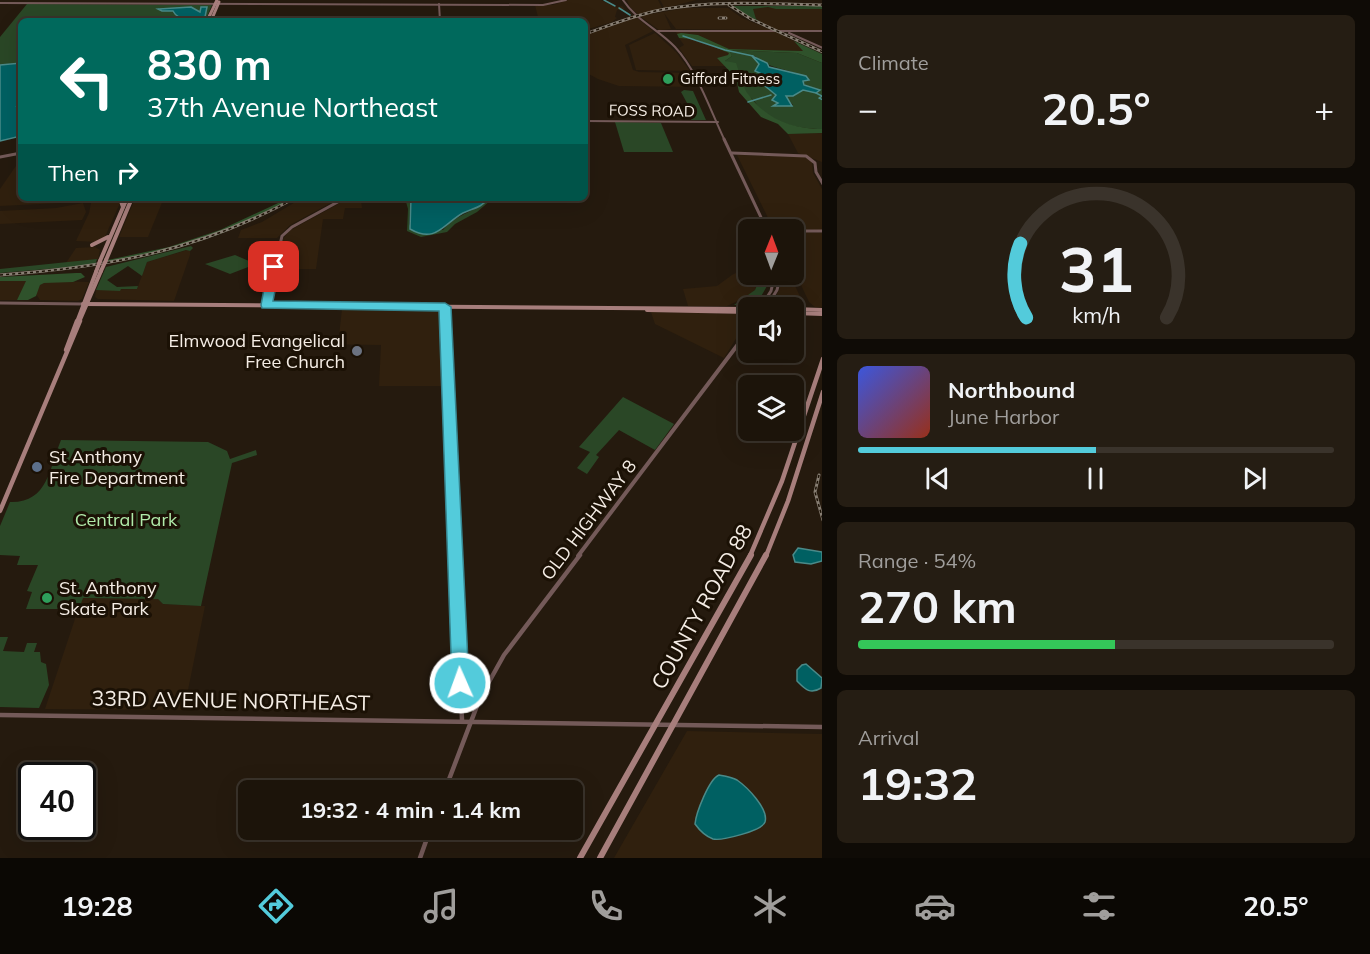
<!DOCTYPE html>
<meta charset="utf-8">
<style>
:root{--surface:#1c140a;--page:#251d13;--text:#f1f3f6;--muted:#a09e9c;--line:#3a332b;--accent:#53cbdb}
body{margin:0;font-family:Mulish,sans-serif;background:var(--page);color:var(--text);height:100vh;display:flex;flex-direction:column;font-size:22px;white-space:nowrap}
*{box-sizing:border-box;margin:0}
p{font-size:20px;color:var(--muted)}
.icon{flex:none;width:33px;height:33px;fill:none;stroke:currentColor;stroke-width:2;stroke-linecap:round;stroke-linejoin:round}
.map{position:relative;flex:1;overflow:hidden}
.panel{display:flex;flex-direction:column;gap:15px;padding:15px;background:#0f0b06;width:548px}
.panel>*{flex:none}
.hud{position:absolute;left:18px;top:18px;width:570px;height:183px;border-radius:9px;box-shadow:0 6px 24px #0002,0 0 0 2px var(--line);background:#00695c;color:#fff;overflow:hidden}
.needle{width:39px;rotate:1deg}
.controls{position:absolute;left:738px;top:219px;display:grid;gap:12px}
.controls a{display:grid;place-items:center;width:66px;height:66px;border-radius:9px;background:var(--surface);box-shadow:0 6px 24px #0002,0 0 0 2px var(--line);font-size:30px}
.speed{position:absolute;left:18px;top:762px;display:flex;gap:12px;font-size:30px;font-weight:700;text-align:center}
.speed>*{display:grid;place-content:center;width:78px;height:78px;border-radius:50%;background:var(--surface);box-shadow:0 6px 24px #0002,0 0 0 2px var(--line);line-height:1}
.speed .limit{border:3px solid #111;border-radius:9px;background:#fff;color:#111}
.pin{position:absolute;display:grid;place-items:center;width:51px;height:51px;color:#fff;margin:-26px;border-radius:12px;box-shadow:0 3px 9px #0006}
.me{position:absolute;width:66px;margin:-33px;rotate:358deg;stroke-linejoin:round;filter:drop-shadow(0 0 4px #0008)}
.turn{display:flex;align-items:center;gap:21px;height:126px;padding:0 30px;font-size:27px}
.turn .icon{width:78px;height:78px;stroke-width:2.5}
.turn b{display:block;font-size:42px;line-height:51px}
.then{display:flex;align-items:center;height:57px;padding:0 30px;background:#0003;gap:12px;font-size:22px}
.big{font-size:45px;font-weight:700;line-height:1.1}
.panel .tile{flex:1;display:flex;flex-direction:column;justify-content:center;gap:9px;min-width:0;padding:0 21px;border-radius:9px;background:var(--page)}
.panel .dial{align-items:center;gap:0}
.dial svg{height:156px;overflow:visible;fill:none;stroke:var(--line);stroke-width:7;stroke-linecap:round;text-anchor:middle}
.dial text{fill:var(--text);stroke:none}
.song{display:flex;align-items:center;gap:18px}
.cover{width:72px;height:72px;border-radius:9px;background:linear-gradient(135deg,hsl(230 70% 55%),hsl(10 70% 35%))}
.played{height:6px;border-radius:3px;background:linear-gradient(90deg,var(--accent) 50%,var(--line) 50%)}
.keys{display:flex;justify-content:space-around;direction:ltr}
.heat{display:flex;justify-content:space-between;align-items:center;font-size:33px;direction:ltr}
.charge{height:9px;border-radius:4px;background:linear-gradient(90deg,#34c759 54%,var(--line) 0)}
.trip{position:absolute;left:238px;top:780px;width:345px;height:60px;border-radius:9px;background:var(--surface);box-shadow:0 6px 24px #0002,0 0 0 2px var(--line);font-weight:700;line-height:60px;text-align:center}
.tabs{display:flex;height:96px;justify-content:space-around;align-items:center;background:#0b0804;color:var(--muted)}
.tabs .icon{width:42px;height:42px}
.tabs .current{color:var(--accent)}
.tabs b{font-size:27px;color:var(--text)}
main{display:flex;flex:1;min-height:0}
.map>svg:first-child{display:block}
.built{fill:#30200e}
.green{fill:#2a4726;fill-rule:evenodd}
.forest{fill:#2f522b}
.water{fill:#006062;stroke:#4a8a89;stroke-width:1.5}
.lines{fill:none;stroke-linecap:round;stroke-linejoin:round}
.stream{stroke:#4a8a89;stroke-width:1.5}
.tertiary-far3{stroke:#745a59;stroke-width:2}
.tertiary-far2{stroke:#745a59;stroke-width:3}
.tertiary-far1{stroke:#745a59;stroke-width:4}
.tertiary{stroke:#745a59;stroke-width:4.5}
.secondary-far3{stroke:#a77e7c;stroke-width:3}
.secondary-far2{stroke:#a77e7c;stroke-width:4}
.secondary-far1{stroke:#a77e7c;stroke-width:4.5}
.secondary{stroke:#a77e7c;stroke-width:6}
.rail-casing{stroke:#877e73;stroke-width:3}
.rail{stroke:#1b1105;stroke-width:1.5;stroke-dasharray:3;stroke-linecap:butt}
.secondary-bridge{stroke:#a77e7c;stroke-width:4}
.route{fill:#53cbdb;stroke:#36848e;stroke-width:1.5}
.leisure-dot{fill:#2e9e5b;stroke:#1b1105;stroke-width:2}
.worship-dot{fill:#6b7280;stroke:#1b1105;stroke-width:2}
.service-dot{fill:#5c6f8a;stroke:#1b1105;stroke-width:2}
.labels{text-anchor:middle;stroke-width:6;stroke-linejoin:round;paint-order:stroke}
.far-poi-label{font-size:15px;fill:#f5ede5;stroke:#1b1105;text-anchor:start}
.far-street-label{font-size:15px;fill:#f5ede5;stroke:#1b1105}
.poi-label{font-size:18px;fill:#f5ede5;stroke:#1b1105;text-anchor:start}
.park-label{font-size:18px;fill:#b0eaa9;stroke:#1b1105}
.street-label{font-size:18px;fill:#f5ede5;stroke:#1b1105}
.near-street-label{font-size:21px;fill:#f5ede5;stroke:#1b1105}
</style>
<main>
<div class="map">
<svg width="823" height="858" viewBox="0 0 823 858">
<rect width="100%" height="100%" fill="#251a0e"/>
<!-- built -->
<g class="built">
<path d="M568,0H601L615,7L622,6L625,9L617,10L615,17L617,18L612,22L585,30V21H539L535,5H553Z"/>
<path d="M627,0H658L662,8L664,7L660,0H696L639,15L630,7Z"/>
<path d="M763,7L822,9V31L775,30L756,19L752,9Z"/>
<path d="M685,8H728L742,18L771,30L676,29L664,13L671,29L659,30L640,16Z"/>
<path d="M636,17L653,31L625,45L633,70L639,72L691,73L698,87L619,86L598,79L585,72V35Z"/>
<path d="M676,32H776L794,41L804,51L728,49L698,35L677,34Z"/>
<path d="M655,33L676,52L690,71L636,70L629,45Z"/>
<path d="M687,37L714,45L729,53V55L717,58L726,66H692L679,48L684,45L679,38Z"/>
<path d="M822,133V162L798,153L788,134Z"/>
<path d="M737,155L803,156L812,162L813,173L822,189V230L773,228Z"/>
<path d="M18,163H21V198H90L61,203L0,206V189Z"/>
<path d="M302,198H340L290,225L277,238H238L241,230L262,222Z"/>
<path d="M349,198L361,200L362,208H345L343,219H323L316,269H277L282,240L289,231Z"/>
<path d="M163,200L148,237H119L134,201Z"/>
<path d="M118,201L120,203L104,239L99,242L76,241L89,213L91,203Z"/>
<path d="M83,203L86,212L82,220L0,224V211L56,208Z"/>
<path d="M794,232L822,233V308L815,307L809,302L794,270Z"/>
<path d="M95,247L100,250L98,259L66,263L76,248Z"/>
<path d="M187,250L190,251V255L174,301L98,299L95,297L96,290L137,289L147,262Z"/>
<path d="M748,267V274L761,275L755,290L748,296L727,306H688L683,289L717,286L732,275Z"/>
<path d="M784,275H790L805,307L774,305L773,302L779,290Z"/>
<path d="M0,281H27L17,300H0Z"/>
<path d="M46,282L53,281L89,282L82,299L78,301L40,300L36,294L40,285Z"/>
<path d="M342,309L443,310L445,386H379L381,345L313,344L314,336H339Z"/>
<path d="M651,312L742,314L748,319L724,358L655,324Z"/>
<path d="M82,598L158,599L163,604L205,606L184,710L45,709Z"/>
<path d="M687,731L822,734V858H614Z"/>
</g>
<!-- green -->
<g class="green">
<path d="M27,4L212,5L205,21H21V63L0,65V37Z"/>
<path d="M730,6H822L823,9H776L768,7L753,9L756,19L770,28Z"/>
<path d="M728,50L797,53L822,63V129C798,129 769,123 755,102C752,98 747,96 745,91C741,79 738,67 725,61L732,56ZM755,56C770,71 790,67 809,80L803,81L805,85L819,90H803L785,96L793,105L775,106L779,103L773,100L776,95L767,88L764,75L755,70L759,64L753,57Z"/>
<path d="M684,90L693,91L706,120H691L692,112L681,92Z"/>
<path d="M615,122L661,123L673,152H624Z"/>
<path d="M411,198L409,224L413,231L427,235L440,229L443,230C455,214 479,211 488,198L491,200L477,212L455,224L447,232L421,237L407,231L408,209L405,198Z"/>
<path d="M191,246L193,248L190,251L186,250L147,262L142,276L128,266L107,280L117,287L138,286L137,289H121L120,291L96,290L106,267Z"/>
<path d="M235,255L256,264L230,274L205,264Z"/>
<path d="M97,259L95,265L0,273V269Z"/>
<path d="M761,275H771L767,286L756,305H734L755,290Z"/>
<path d="M623,397L674,424L655,450L619,430L596,455L599,457L587,474L577,468L590,452L579,447Z"/>
<path d="M61,440L208,442L227,451L230,459L256,450L257,455L232,463L201,606L163,604L158,599L83,598L79,609H26L32,592L27,591L38,565H17L20,556L0,555V526L10,502C48,503 49,469 61,440Z"/>
<path d="M0,637H8L3,651L24,652L27,643H37L34,652H40L41,662L46,664L49,685L39,708L0,707Z"/>
</g>
<!-- forest -->
<g class="forest">
<path d="M681,33L698,35L729,49L803,51L794,41L822,54V63L797,53L729,50L732,56L725,61L736,63C739,71 744,90 748,94C766,119 791,129 822,129V133L788,134L778,124L761,117L739,92L736,78L717,58L728,55L729,53L695,39L679,38L677,34Z"/>
<path d="M289,198H293C242,231 167,255 107,263L108,260L169,247L220,230Z"/>
<path d="M76,273H81L85,277L73,282L44,283L40,285L36,296L28,300H17L26,281H0V277Z"/>
</g>
<!-- water -->
<g class="water">
<path d="M191,7L200,12L201,7H207L205,17C197,22 178,21 173,11H162L158,9Z"/>
<path d="M752,56L767,63L769,67L806,76L809,80L803,81L804,85L820,90L816,93L803,90L793,96H786L792,106H773L778,103L772,100L776,95L765,86L766,83L764,75L755,71L759,64Z"/>
<path d="M21,63V101L17,106H21V136L0,141V65Z"/>
<path d="M411,198H488C482,208 473,208 463,213C443,224 436,244 410,229Z"/>
<path d="M798,548L822,552V561L811,564L795,562L793,555Z"/>
<path d="M806,664L822,678L821,688C810,695 805,689 797,681V670L802,665Z"/>
<path d="M719,775C725,776 732,777 737,780C747,787 769,809 765,822C762,831 721,841 713,839C705,836 700,831 695,824C696,813 709,779 719,775Z"/>
</g>
<g class="lines">
<!-- stream -->
<g class="stream">
<path d="M604,0L615,6"/>
<path d="M619,8L630,15"/>
<path d="M683,36L725,50L753,56"/>
<path d="M816,93L822,96L819,98L823,100"/>
<path d="M748,102L771,95"/>
</g>
<!-- tertiary-far3 -->
<g class="tertiary-far3">
<path d="M623,0C636,20 659,30 675,47C698,72 710,110 725,141"/>
<path d="M0,3L543,5L566,0"/>
<path d="M439,4L440,21"/>
<path d="M658,31H823"/>
<path d="M789,33L823,48"/>
<path d="M585,121L718,122"/>
</g>
<!-- tertiary-far2 -->
<g class="tertiary-far2">
<path d="M724,139L767,230"/>
<path d="M732,153L806,156L815,163L816,172L823,184"/>
<path d="M0,157L21,153"/>
<path d="M794,231H823"/>
<path d="M0,303L83,304"/>
<path d="M266,305L282,236L292,227L345,198"/>
<path d="M445,307L446,322"/>
<path d="M760,308L771,291L775,274"/>
<path d="M766,308L777,290L781,274"/>
</g>
<!-- tertiary-far1 -->
<g class="tertiary-far1">
<path d="M446,321L455,556"/>
<path d="M741,341L748,323"/>
<path d="M578,556L739,343L748,335"/>
</g>
<!-- tertiary -->
<g class="tertiary">
<path d="M455,555L462,720"/>
<path d="M0,715L823,727"/>
<path d="M445,790L480,698L504,655L580,555"/>
<path d="M420,858L430,830"/>
</g>
<!-- secondary-far3 -->
<g class="secondary-far3">
<path d="M207,21L217,0"/>
<path d="M211,21L219,2"/>
</g>
<!-- secondary-far2 -->
<g class="secondary-far2">
<path d="M113,198L121,201L123,207"/>
<path d="M92,245L108,237"/>
<path d="M106,260L132,198"/>
<path d="M100,261L127,198"/>
<path d="M770,301L774,308"/>
<path d="M83,304L748,309"/>
<path d="M794,309L823,310"/>
<path d="M647,310L748,312"/>
<path d="M794,313L823,314"/>
<path d="M77,322L96,272"/>
<path d="M79,322L101,271"/>
</g>
<!-- secondary-far1 -->
<g class="secondary-far1">
<path d="M66,350L77,321"/>
<path d="M0,511L80,321"/>
<path d="M750,556L782,481L823,359"/>
<path d="M766,556L788,501L823,392"/>
</g>
<!-- secondary -->
<g class="secondary">
<path d="M580,858L751,555"/>
<path d="M600,858L766,555"/>
</g>
<!-- rail casing -->
<g class="rail-casing">
<g id="rail">
<path d="M729,5L751,19L823,52"/>
<path d="M719,18H726"/>
<path d="M585,34C611,25 637,14 665,9C717,0 771,4 823,5"/>
<path d="M0,275C109,267 198,251 295,198"/>
<path d="M819,475L815,492L823,520"/>
</g>
</g>
<!-- rail -->
<use href="#rail" class="rail"/>
<!-- secondary-bridge -->
<g class="secondary-bridge">
<path d="M101,271L106,260"/>
<path d="M96,272L100,261"/>
</g>
</g>
<!-- route -->
<path class="route" d="M274,264L280,267L273,301L445,303L451,307L469,683L467,690L460,692L454,690L452,683L439,311L262,308L261,305L268,267Z"/>
<!-- markers -->
<g class="leisure-dot">
<circle cx="668" cy="79" r="6"/>
<circle cx="47" cy="598" r="6"/>
</g>
<circle class="worship-dot" cx="357" cy="351" r="6"/>
<circle class="service-dot" cx="37" cy="467" r="6"/>
<g class="labels">
<!-- far-poi labels -->
<g class="far-poi-label">
<text x="680" y="84">Gifford Fitness</text>
</g>
<!-- far-street labels -->
<g class="far-street-label">
<text transform="translate(652 111) rotate(1)" y="5">FOSS ROAD</text>
</g>
<!-- poi labels -->
<g class="poi-label">
<text x="345" y="347" text-anchor="end">Elmwood Evangelical<tspan x="345" dy="21">Free Church</tspan></text>
<text x="49" y="463">St Anthony<tspan x="49" dy="21">Fire Department</tspan></text>
<text x="59" y="594">St. Anthony<tspan x="59" dy="21">Skate Park</tspan></text>
</g>
<!-- park labels -->
<g class="park-label">
<text x="126" y="526">Central Park</text>
</g>
<!-- street labels -->
<g class="street-label">
<text transform="translate(589 520) rotate(-53)" y="6">OLD HIGHWAY 8</text>
</g>
<!-- near-street labels -->
<g class="near-street-label">
<text transform="translate(702 607) rotate(-61)" y="7">COUNTY ROAD 88</text>
<text transform="translate(231 701) rotate(1)" y="7">33RD AVENUE NORTHEAST</text>
</g>
</g>
</svg>
<div class="controls">
<a><svg class="needle" viewBox="-14 -14 28 28"><path d="M0-13l5 13h-10z" fill="#e53935"/><path d="M0 13l5-13h-10z" fill="#a09e9c"/></svg></a>
<a><svg class="icon" aria-label="sound" viewBox="0 0 24 24"><path d="M4 9h4l5-4v14l-5-4H4zM17 9q2 3 0 6"/></svg></a>
<a><svg class="icon" aria-label="layers" viewBox="0 0 24 24"><path d="M12 4l9 5-9 5-9-5zM3 14l9 5 9-5"/></svg></a>
</div>
<div class="speed"><div class="limit">40</div></div>
<div class="pin" style="left:274px;top:267px;background:#d93025"><svg class="icon" aria-label="arrive" viewBox="0 0 24 24"><path d="M6 21V4h12l-3 4 3 4H6"/></svg></div>
<svg class="me" style="left:460px;top:683px" viewBox="-20 -20 40 40"><circle r="17" fill="#53cbdb" stroke="#fff" stroke-width="3"/><path d="M0-11L8 9 0 5-8 9z" fill="#fff"/></svg>
<div class="trip">19:32 · 4 min · 1.4 km</div>
<div class="hud">
<div class="turn"><svg class="icon" aria-label="left" viewBox="0 0 24 24"><path d="M17 20v-9H6M10 6l-5 5 5 5"/></svg><div><b>830 m</b>37th Avenue Northeast</div></div>
<div class="then">Then<svg class="icon" aria-label="right" viewBox="0 0 24 24"><path d="M7 20v-9h11M14 6l5 5-5 5"/></svg></div>
</div>
</div>
<section class="panel">
<div class="tile"><p>Climate</p>
<div class="heat"><a>−</a><b class="big">20.5°</b><a>+</a></div>
</div>
<div class="tile dial"><svg viewBox="0 0 100 80">
<path d="M14 69A42 42 0 1 1 86 69"/>
<path d="M14 69A42 42 0 0 1 11 31" stroke="#53cbdb"/>
<text x="50" y="56" font-size="32" font-weight="700">31</text>
<text x="50" y="72" font-size="11">km/h</text>
</svg></div>
<div class="tile">
<div class="song"><i class="cover"></i><div><b>Northbound</b><p>June Harbor</p></div></div>
<div class="played"></div>
<div class="keys"><svg class="icon" aria-label="previous" viewBox="0 0 24 24"><path d="M18 5L8 12l10 7zM5 5v14"/></svg><svg class="icon" aria-label="pause" viewBox="0 0 24 24"><path d="M8 5v14M16 5v14"/></svg><svg class="icon" aria-label="next" viewBox="0 0 24 24"><path d="M6 5l10 7-10 7zM19 5v14"/></svg></div>
</div>
<div class="tile"><p>Range · 54%</p><b class="big">270 km</b><div class="charge"></div></div>
<div class="tile"><p>Arrival</p><b class="big">19:32</b></div>
</section>
</main>
<nav class="tabs">
<b>19:28</b>
<svg class="icon current" aria-label="directions" viewBox="0 0 24 24"><path d="M12 3l9 9-9 9-9-9zM9 14v-3h6M13 9l2 2-2 2"/></svg>
<svg class="icon" aria-label="music" viewBox="0 0 24 24"><path d="M9 18V5l10-2v13"/><circle cx="6" cy="18" r="3"/><circle cx="16" cy="16" r="3"/></svg>
<svg class="icon" aria-label="phone" viewBox="0 0 24 24"><path d="M5 4h4l2 5-3 2q2 4 5 5l2-3 5 2v4C11 20 4 13 5 4z"/></svg>
<svg class="icon" aria-label="climate" viewBox="0 0 24 24"><path d="M12 3v18M4 7l16 10M4 17L20 7"/></svg>
<svg class="icon" aria-label="car" viewBox="0 0 24 24"><path d="M5 17H2v-5l4-1 3-4h7l3 4 3 1v5h-3M9 17h6M6 11h13"/><circle cx="7" cy="17" r="2"/><circle cx="17" cy="17" r="2"/></svg>
<svg class="icon" aria-label="filters" viewBox="0 0 24 24"><path d="M4 7h16M4 17h16"/><circle cx="9" cy="7" r="2"/><circle cx="15" cy="17" r="2"/></svg>
<b>20.5°</b>
</nav>
